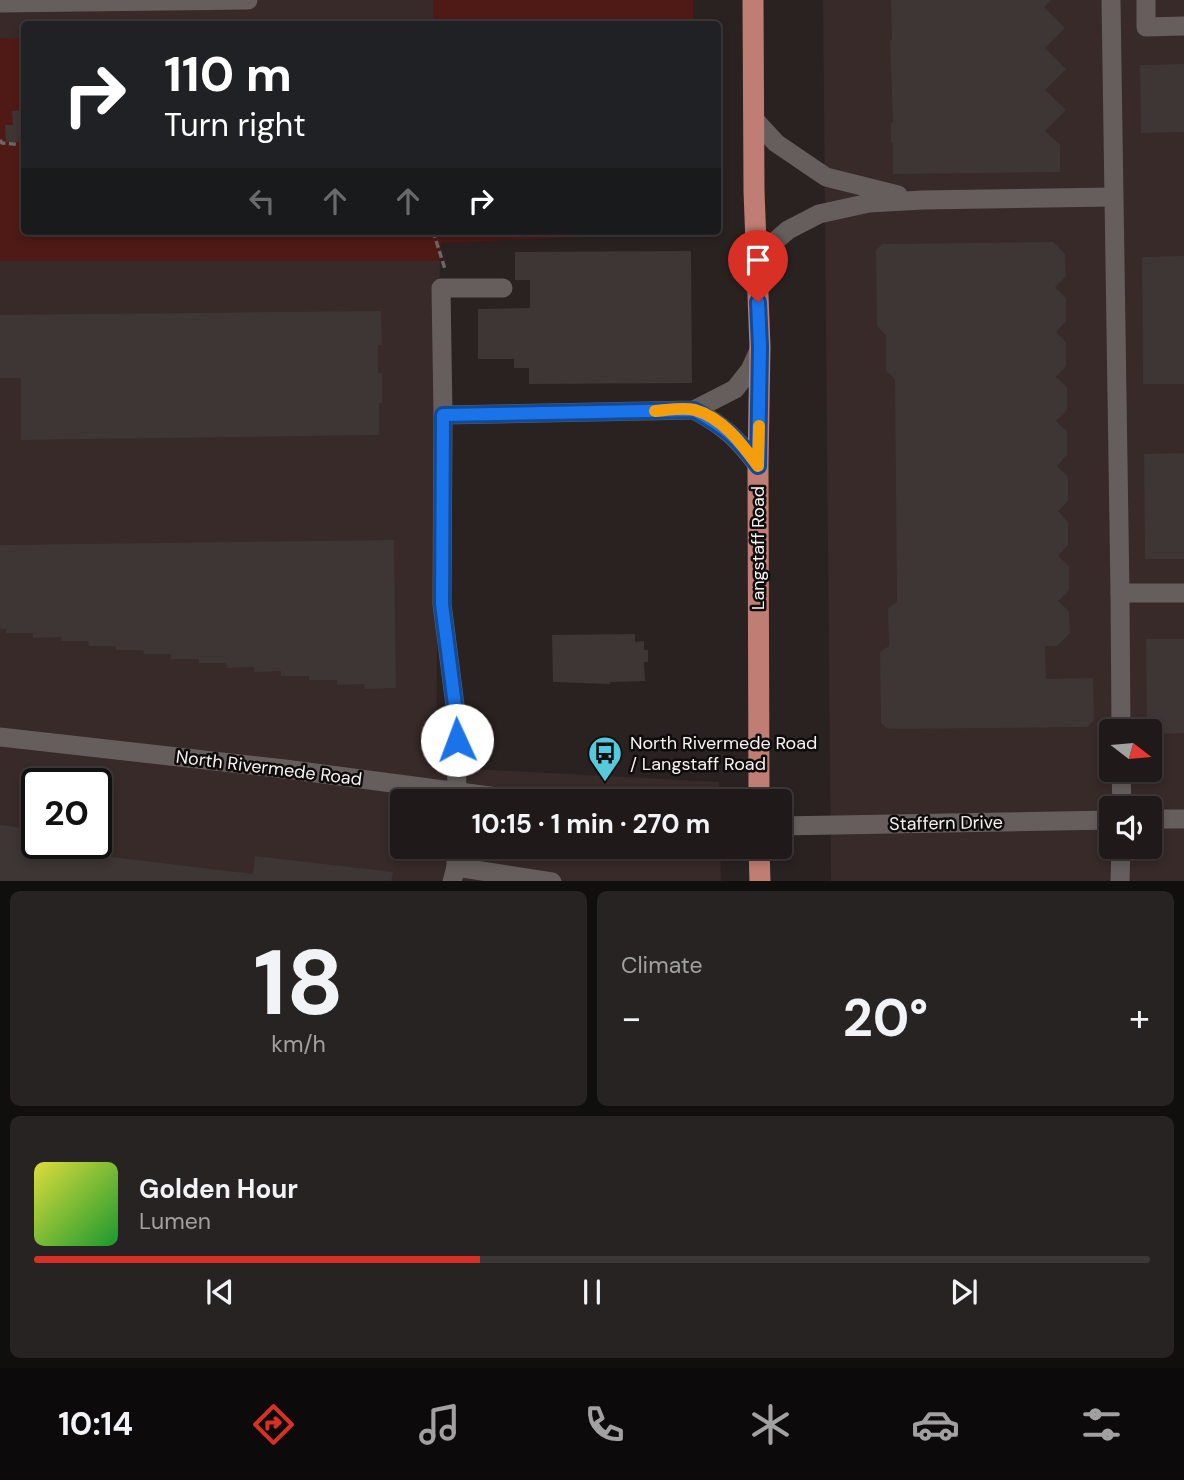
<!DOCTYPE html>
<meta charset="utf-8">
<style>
:root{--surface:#1f1a19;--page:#272322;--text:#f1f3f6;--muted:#a1a1a2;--line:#3c3838;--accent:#d93025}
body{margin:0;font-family:"DM Sans",sans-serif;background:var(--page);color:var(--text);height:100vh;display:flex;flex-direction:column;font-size:26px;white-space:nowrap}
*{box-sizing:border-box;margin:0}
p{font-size:23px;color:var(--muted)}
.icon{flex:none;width:38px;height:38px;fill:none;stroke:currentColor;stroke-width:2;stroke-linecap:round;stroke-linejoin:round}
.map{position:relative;height:881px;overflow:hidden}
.sheet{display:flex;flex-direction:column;gap:10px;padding:10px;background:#110e0e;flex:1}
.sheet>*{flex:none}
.top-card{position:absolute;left:21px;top:21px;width:700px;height:214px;border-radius:7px;box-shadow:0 4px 10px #0003,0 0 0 2px var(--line);background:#202124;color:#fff;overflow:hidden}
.needle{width:46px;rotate:106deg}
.fabs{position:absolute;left:1099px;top:719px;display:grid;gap:14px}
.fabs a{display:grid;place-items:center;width:63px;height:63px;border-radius:7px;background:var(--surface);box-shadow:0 4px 10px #0003,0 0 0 2px var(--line);font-size:35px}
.speed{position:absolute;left:21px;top:768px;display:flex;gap:14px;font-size:35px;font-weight:700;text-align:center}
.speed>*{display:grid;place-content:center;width:91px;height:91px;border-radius:50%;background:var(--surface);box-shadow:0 4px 10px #0003,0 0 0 2px var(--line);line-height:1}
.speed .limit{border:4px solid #111;border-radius:10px;background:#fff;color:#111}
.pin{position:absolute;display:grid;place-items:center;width:60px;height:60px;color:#fff;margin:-72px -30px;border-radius:50% 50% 50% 0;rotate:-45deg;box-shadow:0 0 7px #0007}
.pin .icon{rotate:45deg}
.me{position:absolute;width:77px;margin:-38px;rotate:358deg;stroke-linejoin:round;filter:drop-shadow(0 0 5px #0008)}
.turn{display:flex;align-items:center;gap:24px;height:147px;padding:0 28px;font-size:32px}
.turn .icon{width:91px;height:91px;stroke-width:2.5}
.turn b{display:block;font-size:49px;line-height:60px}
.lanes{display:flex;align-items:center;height:66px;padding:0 28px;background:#0003;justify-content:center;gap:35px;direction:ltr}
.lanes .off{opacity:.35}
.big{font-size:52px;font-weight:700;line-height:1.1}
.sheet .widget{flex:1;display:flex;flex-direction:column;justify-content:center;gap:10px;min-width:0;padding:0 24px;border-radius:10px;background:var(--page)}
.sheet .dial{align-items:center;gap:0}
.dial b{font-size:91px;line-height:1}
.song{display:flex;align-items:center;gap:21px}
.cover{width:84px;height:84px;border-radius:10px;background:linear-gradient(135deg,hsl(60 70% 55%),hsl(130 70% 35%))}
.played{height:7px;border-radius:4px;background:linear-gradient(90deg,var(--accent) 40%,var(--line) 40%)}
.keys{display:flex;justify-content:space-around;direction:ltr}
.heat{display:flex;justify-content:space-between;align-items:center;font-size:38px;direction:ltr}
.sheet .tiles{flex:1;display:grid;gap:10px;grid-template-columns:1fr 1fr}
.widget:last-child{grid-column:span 2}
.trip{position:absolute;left:390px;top:789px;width:402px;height:70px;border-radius:7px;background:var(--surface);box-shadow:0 4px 10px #0003,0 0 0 2px var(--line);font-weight:700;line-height:70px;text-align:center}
.tabs{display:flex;height:112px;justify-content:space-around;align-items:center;background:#0c0a0a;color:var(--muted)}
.tabs .icon{width:49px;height:49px}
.tabs .selected{color:var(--accent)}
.tabs b{font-size:32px;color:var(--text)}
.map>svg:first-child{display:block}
.built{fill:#372a28;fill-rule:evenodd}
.green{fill:#4f1a15}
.building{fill:#3d3635}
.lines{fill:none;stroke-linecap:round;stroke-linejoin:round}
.path{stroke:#6d6766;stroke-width:3.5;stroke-dasharray:7 3.5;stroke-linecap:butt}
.minor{stroke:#655e5d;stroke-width:19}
.major{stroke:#bf7d73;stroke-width:21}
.route-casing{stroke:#114b97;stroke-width:18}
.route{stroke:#1a73e8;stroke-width:12}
.slow{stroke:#f59e0b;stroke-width:12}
.labels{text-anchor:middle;stroke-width:5;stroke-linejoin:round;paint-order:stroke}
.street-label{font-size:18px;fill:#f6f2f1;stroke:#0f0c0c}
.poi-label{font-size:18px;fill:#f6f2f1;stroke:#0f0c0c;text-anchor:start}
</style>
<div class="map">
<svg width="1184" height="882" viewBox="0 0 1184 882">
<rect width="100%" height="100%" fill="#292221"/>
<!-- built -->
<g class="built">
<path d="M0,0H433V24H24V38H0Z"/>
<path d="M823,0H1184V881H831ZM1111,732H1150V770H1111ZM1111,808H1150V847H1111Z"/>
<path d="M0,261H440L436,767L719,782L720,801L402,802V847H720L721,881H0ZM37,784H96V844H37Z"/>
</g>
<!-- green -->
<g class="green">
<rect x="433" y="0" width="260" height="24"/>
<path d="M0,38H24V231L700,232L441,243L440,261H0Z"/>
</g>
<!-- building -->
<g class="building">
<path d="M891,0H1051L1044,7L1065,28L1045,48L1066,69L1045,90L1066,110L1045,131L1060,145V172L893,174V142L891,143V123H893L890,40H892Z"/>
<path d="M1184,64V132L1141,133L1140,65Z"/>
<path d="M24,110V136H22V142H6L5,125H13L12,111Z"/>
<path d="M1053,242L1065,254L1066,276L1055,287L1066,298V321L1056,332L1066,342V366L1056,377L1067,387V410L1056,421L1067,432V455L1057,466L1068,477V501L1058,511L1068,522V545L1058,556L1069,566V590L1058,601L1069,611L1070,633L1057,646H1045L1046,679L1093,678L1094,720L1087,727L888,729L881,723L880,652L889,646L888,608L897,602L895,379L886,371V335L877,326L876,250L882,244Z"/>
<path d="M691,251L692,383L529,384V368H514V359H478V309L530,308V280H515V252Z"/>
<path d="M1184,256V384H1143L1142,257Z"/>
<path d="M381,311L382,345H378V373H382V403H379V435L21,440V378H0V315Z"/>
<path d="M1184,453V559H1145L1144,454Z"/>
<path d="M394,540L396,688L365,689L364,684L337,685V680H309V676H281V671L254,672V667L227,668L226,663H199V659H171V654H144L143,650H116V646H89L88,641H61V637L33,638V633H6V629H0V545Z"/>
<path d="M635,634V642L644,641V650H648V662H644L645,681L610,682V684L553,682L552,635Z"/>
<path d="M1146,639H1184V733L1150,734V732H1147Z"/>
<path d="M0,825L37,830L36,848L253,874L255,856L393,872L391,882H0Z"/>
</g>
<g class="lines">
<!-- path -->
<g class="path">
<path d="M0,140L2,143L24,145"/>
<path d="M433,231L445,269"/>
</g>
<!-- minor -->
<g class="minor">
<path d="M1111,0L1120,593"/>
<path d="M1146,0V27L1184,26"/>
<path d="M0,3L248,0"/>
<path d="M754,119L776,143L826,177L898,195"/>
<path d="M757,257L788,230L819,214L869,203L923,200L1113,197"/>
<path d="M694,410C724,426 738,439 758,466"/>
<path d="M443,415L694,410L735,389L750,370L760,348"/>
<path d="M1121,732L1120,593H1184"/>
<path d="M0,737L285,769L537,802"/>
<path d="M1121,770L1122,808"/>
<path d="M457,802L456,713L442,604L443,415L441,288H503"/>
<path d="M1150,819H1184"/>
<path d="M780,826L1111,820"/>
<path d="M456,867L552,882"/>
<path d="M452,882L456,867V847"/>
<path d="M1120,882L1121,847"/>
</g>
<!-- major -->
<g class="major">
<path d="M753,0L754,191L760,347L758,466L759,802"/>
<path d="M759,847L760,882"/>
</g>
</g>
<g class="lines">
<!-- route casing -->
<g class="route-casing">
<path id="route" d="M457,740L456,713L442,604L443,415L694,410C725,427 737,437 758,466L760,347L758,302"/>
</g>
<!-- route -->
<use href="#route" class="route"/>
<!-- slow -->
<path class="slow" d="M655,411C667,410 684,407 695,410C723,418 742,444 758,466L759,426"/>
</g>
<!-- icons -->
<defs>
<g id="bus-pin" transform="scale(1.75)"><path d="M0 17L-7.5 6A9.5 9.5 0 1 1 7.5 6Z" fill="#54cadc" stroke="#0f0c0c"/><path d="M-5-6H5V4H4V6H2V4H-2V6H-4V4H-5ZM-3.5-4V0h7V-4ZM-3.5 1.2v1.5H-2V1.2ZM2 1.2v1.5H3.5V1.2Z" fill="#111"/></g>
</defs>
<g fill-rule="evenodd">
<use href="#bus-pin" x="605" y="753"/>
</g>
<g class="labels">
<!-- street labels -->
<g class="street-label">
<text transform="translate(758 548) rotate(-90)" y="6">Langstaff Road</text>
<text transform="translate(269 768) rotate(7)" y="6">North Rivermede Road</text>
<text transform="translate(946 823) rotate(-1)" y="6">Staffern Drive</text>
</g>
<!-- poi labels -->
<g class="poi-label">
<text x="630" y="749">North Rivermede Road<tspan x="630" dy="21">/ Langstaff Road</tspan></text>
</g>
</g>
</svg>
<div class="fabs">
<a><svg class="needle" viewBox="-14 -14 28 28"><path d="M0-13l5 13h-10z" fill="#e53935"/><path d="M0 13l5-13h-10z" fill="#a1a1a2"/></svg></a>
<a><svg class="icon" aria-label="sound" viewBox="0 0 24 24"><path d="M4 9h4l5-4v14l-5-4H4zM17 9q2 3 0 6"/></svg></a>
</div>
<div class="speed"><div class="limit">20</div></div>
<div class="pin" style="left:758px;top:302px;background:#d93025"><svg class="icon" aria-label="arrive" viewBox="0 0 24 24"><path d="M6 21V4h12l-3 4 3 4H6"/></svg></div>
<svg class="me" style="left:457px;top:740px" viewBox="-20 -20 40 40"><circle r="19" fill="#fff"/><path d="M0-13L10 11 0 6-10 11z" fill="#1a73e8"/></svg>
<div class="trip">10:15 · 1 min · 270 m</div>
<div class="top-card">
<div class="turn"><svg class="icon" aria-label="right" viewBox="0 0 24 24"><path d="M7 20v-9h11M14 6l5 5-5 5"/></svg><div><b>110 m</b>Turn right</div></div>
<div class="lanes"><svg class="icon off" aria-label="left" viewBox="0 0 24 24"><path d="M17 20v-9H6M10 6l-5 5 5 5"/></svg><svg class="icon off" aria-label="ahead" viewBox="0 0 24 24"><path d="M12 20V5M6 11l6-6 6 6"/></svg><svg class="icon off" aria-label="ahead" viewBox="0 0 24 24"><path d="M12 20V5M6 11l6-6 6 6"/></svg><svg class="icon" aria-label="right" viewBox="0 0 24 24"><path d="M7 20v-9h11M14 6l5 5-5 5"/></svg></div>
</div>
</div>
<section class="sheet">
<div class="tiles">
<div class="widget dial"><b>18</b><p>km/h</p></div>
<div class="widget"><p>Climate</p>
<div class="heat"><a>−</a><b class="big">20°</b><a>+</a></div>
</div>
<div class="widget">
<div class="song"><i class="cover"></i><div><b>Golden Hour</b><p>Lumen</p></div></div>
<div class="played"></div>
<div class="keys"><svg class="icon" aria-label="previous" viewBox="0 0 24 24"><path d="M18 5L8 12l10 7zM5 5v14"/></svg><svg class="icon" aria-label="pause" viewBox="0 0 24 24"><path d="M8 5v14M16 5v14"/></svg><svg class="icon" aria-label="next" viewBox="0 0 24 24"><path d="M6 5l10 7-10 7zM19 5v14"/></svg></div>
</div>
</div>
</section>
<nav class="tabs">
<b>10:14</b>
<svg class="icon selected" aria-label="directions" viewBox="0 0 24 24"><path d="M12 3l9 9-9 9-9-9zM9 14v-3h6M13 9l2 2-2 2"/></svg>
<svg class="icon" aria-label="music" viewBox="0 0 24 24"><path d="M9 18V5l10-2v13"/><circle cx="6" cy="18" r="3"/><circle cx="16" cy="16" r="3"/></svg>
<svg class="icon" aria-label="phone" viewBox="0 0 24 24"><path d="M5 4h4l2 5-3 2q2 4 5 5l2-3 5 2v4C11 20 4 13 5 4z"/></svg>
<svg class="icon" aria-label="climate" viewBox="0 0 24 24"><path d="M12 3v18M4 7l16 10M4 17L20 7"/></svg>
<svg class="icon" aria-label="car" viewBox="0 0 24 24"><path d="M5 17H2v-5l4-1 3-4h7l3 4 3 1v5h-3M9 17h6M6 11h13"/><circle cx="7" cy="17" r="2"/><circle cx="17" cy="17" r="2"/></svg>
<svg class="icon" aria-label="filters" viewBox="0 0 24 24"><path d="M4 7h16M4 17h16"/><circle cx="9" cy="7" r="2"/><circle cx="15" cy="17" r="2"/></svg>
</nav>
